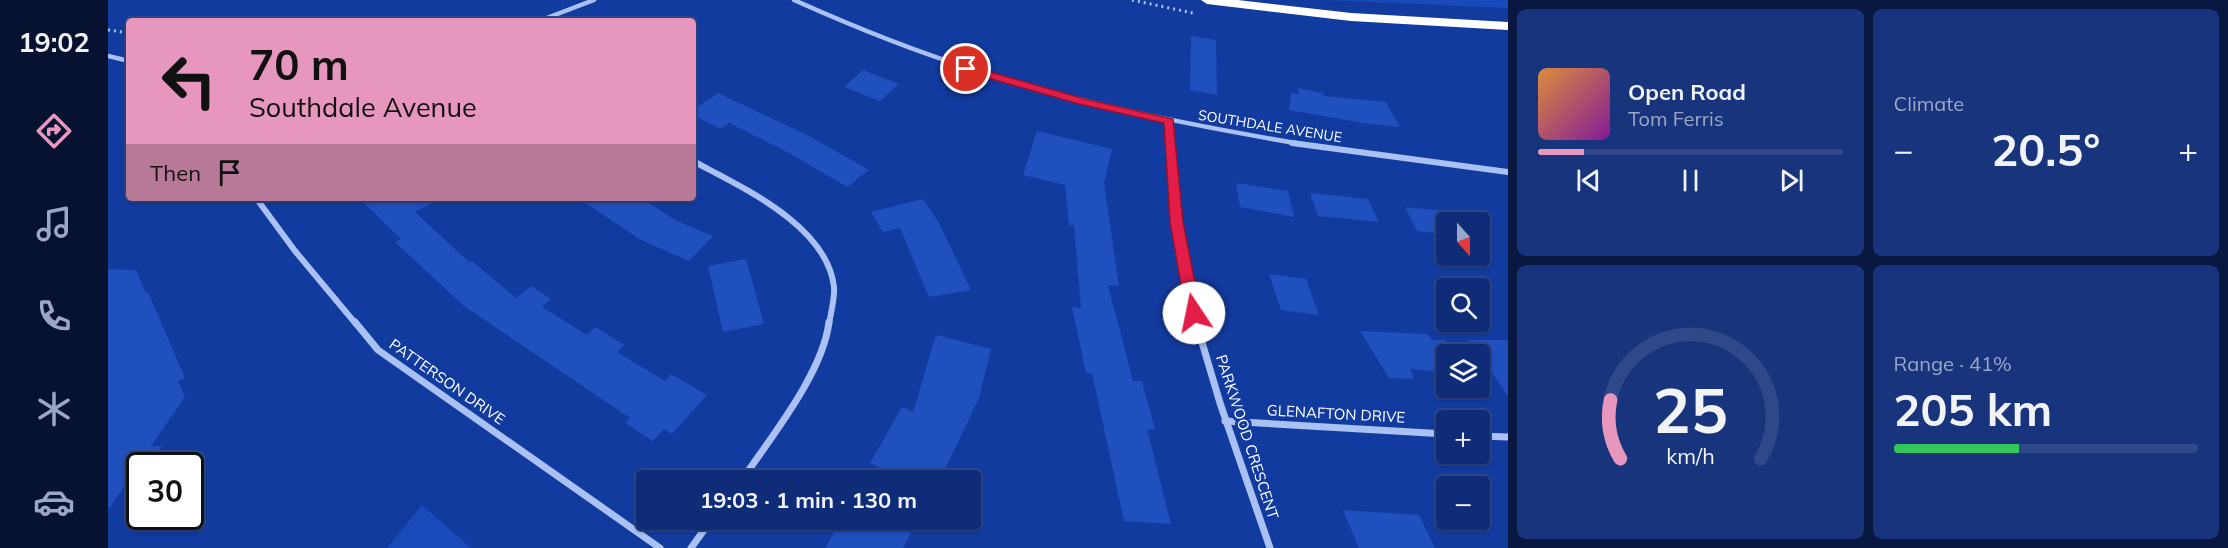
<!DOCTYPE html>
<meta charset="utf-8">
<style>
:root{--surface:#0e2c77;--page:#17347c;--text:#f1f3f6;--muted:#9ba7c6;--line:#2e4889;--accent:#e797bd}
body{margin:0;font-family:Mulish,sans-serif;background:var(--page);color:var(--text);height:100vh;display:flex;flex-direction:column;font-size:22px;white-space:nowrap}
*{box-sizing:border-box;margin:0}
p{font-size:20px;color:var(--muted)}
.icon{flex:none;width:33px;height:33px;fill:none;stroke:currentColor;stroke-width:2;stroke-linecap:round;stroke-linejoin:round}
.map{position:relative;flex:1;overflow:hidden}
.drawer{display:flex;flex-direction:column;gap:9px;padding:9px;background:#081841;width:720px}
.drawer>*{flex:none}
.guide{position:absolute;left:18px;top:18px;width:570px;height:183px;border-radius:6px;box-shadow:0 2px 4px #0004,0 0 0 2px var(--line);background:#e797bd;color:#111;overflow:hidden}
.needle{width:39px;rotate:159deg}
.controls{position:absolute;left:1328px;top:212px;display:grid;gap:12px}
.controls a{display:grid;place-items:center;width:54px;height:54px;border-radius:6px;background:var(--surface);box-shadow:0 2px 4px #0004,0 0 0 2px var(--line);font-size:30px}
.speed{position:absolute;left:18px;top:452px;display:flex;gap:12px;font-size:30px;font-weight:700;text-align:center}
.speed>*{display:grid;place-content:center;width:78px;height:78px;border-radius:50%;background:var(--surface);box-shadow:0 2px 4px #0004,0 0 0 2px var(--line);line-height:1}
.speed .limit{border:3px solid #111;border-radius:9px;background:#fff;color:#111}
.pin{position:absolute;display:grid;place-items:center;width:51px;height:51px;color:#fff;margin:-26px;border:3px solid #fff;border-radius:50%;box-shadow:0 2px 6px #0007}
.me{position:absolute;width:66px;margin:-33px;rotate:349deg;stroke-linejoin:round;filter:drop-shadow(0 0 4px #0008)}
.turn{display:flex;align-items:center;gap:21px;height:126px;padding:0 24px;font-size:27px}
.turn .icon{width:78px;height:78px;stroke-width:2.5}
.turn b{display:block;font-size:42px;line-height:51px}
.then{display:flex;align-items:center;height:57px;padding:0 24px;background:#0003;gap:12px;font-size:22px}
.big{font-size:45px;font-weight:700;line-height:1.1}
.drawer .widget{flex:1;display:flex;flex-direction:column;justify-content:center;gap:9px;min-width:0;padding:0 21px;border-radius:9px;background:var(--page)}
.drawer .dial{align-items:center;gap:0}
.dial svg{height:156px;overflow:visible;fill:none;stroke:var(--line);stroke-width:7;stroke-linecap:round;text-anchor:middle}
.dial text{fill:var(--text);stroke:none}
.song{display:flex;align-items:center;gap:18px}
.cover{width:72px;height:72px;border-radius:9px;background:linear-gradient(135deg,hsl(30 70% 55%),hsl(290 70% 35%))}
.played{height:6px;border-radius:3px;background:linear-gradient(90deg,var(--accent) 15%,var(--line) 15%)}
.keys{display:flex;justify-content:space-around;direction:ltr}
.heat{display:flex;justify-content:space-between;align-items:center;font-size:33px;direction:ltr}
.charge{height:9px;border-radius:4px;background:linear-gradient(90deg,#34c759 41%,var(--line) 0)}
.drawer .tiles{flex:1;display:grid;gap:9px;grid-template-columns:repeat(2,1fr)}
.trip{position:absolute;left:528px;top:470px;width:345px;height:60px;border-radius:6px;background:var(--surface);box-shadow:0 2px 4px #0004,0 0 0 2px var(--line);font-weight:700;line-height:60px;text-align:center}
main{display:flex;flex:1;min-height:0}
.tab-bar{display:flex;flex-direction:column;width:108px;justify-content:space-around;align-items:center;background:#061230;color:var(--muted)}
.tab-bar .icon{width:42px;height:42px}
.tab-bar .on{color:var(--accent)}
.tab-bar b{font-size:27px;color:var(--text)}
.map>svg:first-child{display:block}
.green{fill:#1a4ab9}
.building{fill:#204fbe}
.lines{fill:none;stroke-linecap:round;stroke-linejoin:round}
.path{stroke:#aac1f4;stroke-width:3;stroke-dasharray:2 4;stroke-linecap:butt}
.street-far2{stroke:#aac1f4;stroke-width:4.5}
.street-far1{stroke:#aac1f4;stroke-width:6}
.street{stroke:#aac1f4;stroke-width:7}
.highway{fill:#fff;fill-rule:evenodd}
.route{fill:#e11d48;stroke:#92132f;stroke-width:1.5}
.labels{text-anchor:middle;stroke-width:6;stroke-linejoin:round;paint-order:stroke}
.far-street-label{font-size:14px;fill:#fff;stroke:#123b9f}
.street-label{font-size:15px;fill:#fff;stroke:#123b9f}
</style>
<main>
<nav class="tab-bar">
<b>19:02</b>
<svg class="icon on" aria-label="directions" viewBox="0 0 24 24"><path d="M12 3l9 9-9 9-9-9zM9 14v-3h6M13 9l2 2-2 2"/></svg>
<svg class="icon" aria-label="music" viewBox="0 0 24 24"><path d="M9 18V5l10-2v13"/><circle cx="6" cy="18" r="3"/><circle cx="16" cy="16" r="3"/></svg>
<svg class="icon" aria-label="phone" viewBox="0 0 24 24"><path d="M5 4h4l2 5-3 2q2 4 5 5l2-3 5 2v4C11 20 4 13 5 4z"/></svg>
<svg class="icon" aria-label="climate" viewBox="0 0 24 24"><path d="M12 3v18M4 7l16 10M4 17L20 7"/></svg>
<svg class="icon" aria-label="car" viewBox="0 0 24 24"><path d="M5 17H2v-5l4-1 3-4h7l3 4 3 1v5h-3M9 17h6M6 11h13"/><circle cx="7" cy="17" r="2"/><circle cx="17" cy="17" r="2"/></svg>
</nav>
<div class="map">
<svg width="1400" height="548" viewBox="0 0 1400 548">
<rect width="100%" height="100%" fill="#123b9f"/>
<!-- green -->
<g class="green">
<path d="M1218,0H1400V8Z"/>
<path d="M314,505L363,548H279Z"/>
</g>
<!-- building -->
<g class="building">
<path d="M1083,36L1108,40L1109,95L1082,90Z"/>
<path d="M755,70L791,84L772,101L736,87Z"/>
<path d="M1190,88L1215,93L1216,96L1278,102L1292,127L1255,123L1181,110L1183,93L1191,94Z"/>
<path d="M610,93L701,136L761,170L739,187L683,154L621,123L613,129L585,115V110Z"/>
<path d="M929,131L1004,149L996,183L1011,286L1000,285L1025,381H1034L1047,429H1039L1063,524L1016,521L984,373H978L964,307L973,308L966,225H961L957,185L915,175Z"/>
<path d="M1128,183L1180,191L1186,217L1132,207Z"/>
<path d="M1202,193L1260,199L1271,222L1210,216Z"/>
<path d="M251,198H334L307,212L362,263L364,261L408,298L423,286L443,299L434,307L479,335L488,327L516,345L509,352L557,381L563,374L599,395L564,434L556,429L545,441L517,423L522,418L356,306L287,242L293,239Z"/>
<path d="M470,198H533L569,221L605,236L581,261L533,240Z"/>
<path d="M815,199L831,223L863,290L821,297L792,228L775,232L763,212Z"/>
<path d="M1297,207L1338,211V234L1309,231Z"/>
<path d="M638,259L656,324L615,332L600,266Z"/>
<path d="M0,269L28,270L38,293L40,292L77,378L70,381L77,397L43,446H54L41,465H32V473L26,472L0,510Z"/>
<path d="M1161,274L1198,279L1211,315L1173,310Z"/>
<path d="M1252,331L1320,334L1324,340H1338V372L1302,369L1306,379L1281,378Z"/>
<path d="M828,335L883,349L871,398L832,480H797L762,463L794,407L805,412Z"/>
<path d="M1360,340H1400V396L1371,354Z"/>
<path d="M1235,510L1311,515L1327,548H1251Z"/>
<path d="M734,519H786L805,529L795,548H717Z"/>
</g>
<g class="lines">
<!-- path -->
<g class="path">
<path d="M1024,0L1085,13"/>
<path d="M0,30L21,33"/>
</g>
<!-- street-far2 -->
<g class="street-far2">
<path d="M686,0C744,26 803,50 864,69C971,103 1082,125 1193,144"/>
<path d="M431,21L486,0"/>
<path d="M0,56L21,61"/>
<path d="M1061,121L1062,144"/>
</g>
<!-- street-far1 -->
<g class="street-far1">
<path d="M1062,143L1072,243L1088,324"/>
<path d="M1184,143L1400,172"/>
<path d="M585,161C633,187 719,225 726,287C727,298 723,312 721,324"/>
<path d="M148,198L187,251L248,324"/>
</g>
<!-- street -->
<g class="street">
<path d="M247,322L270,350L552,548"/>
<path d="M1088,322L1112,403L1162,548"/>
<path d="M1117,421L1338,434"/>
<path d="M1371,436L1400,437"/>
<path d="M634,480C663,437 715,373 721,322"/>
<path d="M583,548L604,519"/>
</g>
<!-- highway -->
<path class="highway" d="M1093,0H1130L1243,13L1400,22V30L1243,21L1099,4Z"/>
</g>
<!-- route -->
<path class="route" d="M858,65L977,99L1065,119L1075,222L1093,313L1091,317H1081L1078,313L1062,222L1056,123L971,104L855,71V66Z"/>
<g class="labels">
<!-- far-street labels -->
<g class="far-street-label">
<text transform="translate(1162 126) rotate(9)" y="5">SOUTHDALE AVENUE</text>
</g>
<!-- street labels -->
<g class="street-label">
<text transform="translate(339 382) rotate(35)" y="5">PATTERSON DRIVE</text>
<text transform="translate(1228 414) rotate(3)" y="5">GLENAFTON DRIVE</text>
<text transform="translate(1139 437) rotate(72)" y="5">PARKWOOD CRESCENT</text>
</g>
</g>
</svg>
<div class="controls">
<a><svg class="needle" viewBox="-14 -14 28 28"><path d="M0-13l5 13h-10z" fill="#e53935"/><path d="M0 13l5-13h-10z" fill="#9ba7c6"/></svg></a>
<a><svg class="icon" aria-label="search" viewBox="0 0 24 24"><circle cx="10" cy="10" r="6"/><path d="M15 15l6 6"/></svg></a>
<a><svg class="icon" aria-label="layers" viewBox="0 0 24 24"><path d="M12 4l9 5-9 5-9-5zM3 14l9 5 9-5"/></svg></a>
<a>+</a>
<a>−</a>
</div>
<div class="speed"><div class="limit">30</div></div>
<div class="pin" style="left:858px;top:69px;background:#d93025"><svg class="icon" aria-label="arrive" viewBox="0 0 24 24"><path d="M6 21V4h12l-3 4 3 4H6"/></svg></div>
<svg class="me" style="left:1086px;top:313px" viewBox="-20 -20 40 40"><circle r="19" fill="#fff"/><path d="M0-13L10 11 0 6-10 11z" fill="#e11d48"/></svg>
<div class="trip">19:03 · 1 min · 130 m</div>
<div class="guide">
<div class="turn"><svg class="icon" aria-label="left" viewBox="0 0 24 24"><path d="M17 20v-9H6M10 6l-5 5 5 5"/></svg><div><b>70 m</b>Southdale Avenue</div></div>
<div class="then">Then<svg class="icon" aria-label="arrive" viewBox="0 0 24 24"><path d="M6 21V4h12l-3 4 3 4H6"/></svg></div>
</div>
</div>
<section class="drawer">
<div class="tiles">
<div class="widget">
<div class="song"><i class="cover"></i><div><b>Open Road</b><p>Tom Ferris</p></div></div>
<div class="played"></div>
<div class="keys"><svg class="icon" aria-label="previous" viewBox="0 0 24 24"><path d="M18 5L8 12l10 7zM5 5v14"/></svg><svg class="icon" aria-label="pause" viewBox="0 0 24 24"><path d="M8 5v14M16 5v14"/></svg><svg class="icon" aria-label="next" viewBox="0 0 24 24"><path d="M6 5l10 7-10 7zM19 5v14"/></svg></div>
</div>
<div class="widget"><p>Climate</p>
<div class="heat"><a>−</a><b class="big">20.5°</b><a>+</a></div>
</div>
<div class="widget dial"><svg viewBox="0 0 100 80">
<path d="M14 69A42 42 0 1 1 86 69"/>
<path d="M14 69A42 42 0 0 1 9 39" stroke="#e797bd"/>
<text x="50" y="56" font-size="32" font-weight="700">25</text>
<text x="50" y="72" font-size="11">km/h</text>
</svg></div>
<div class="widget"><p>Range · 41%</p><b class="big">205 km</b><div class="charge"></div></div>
</div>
</section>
</main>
